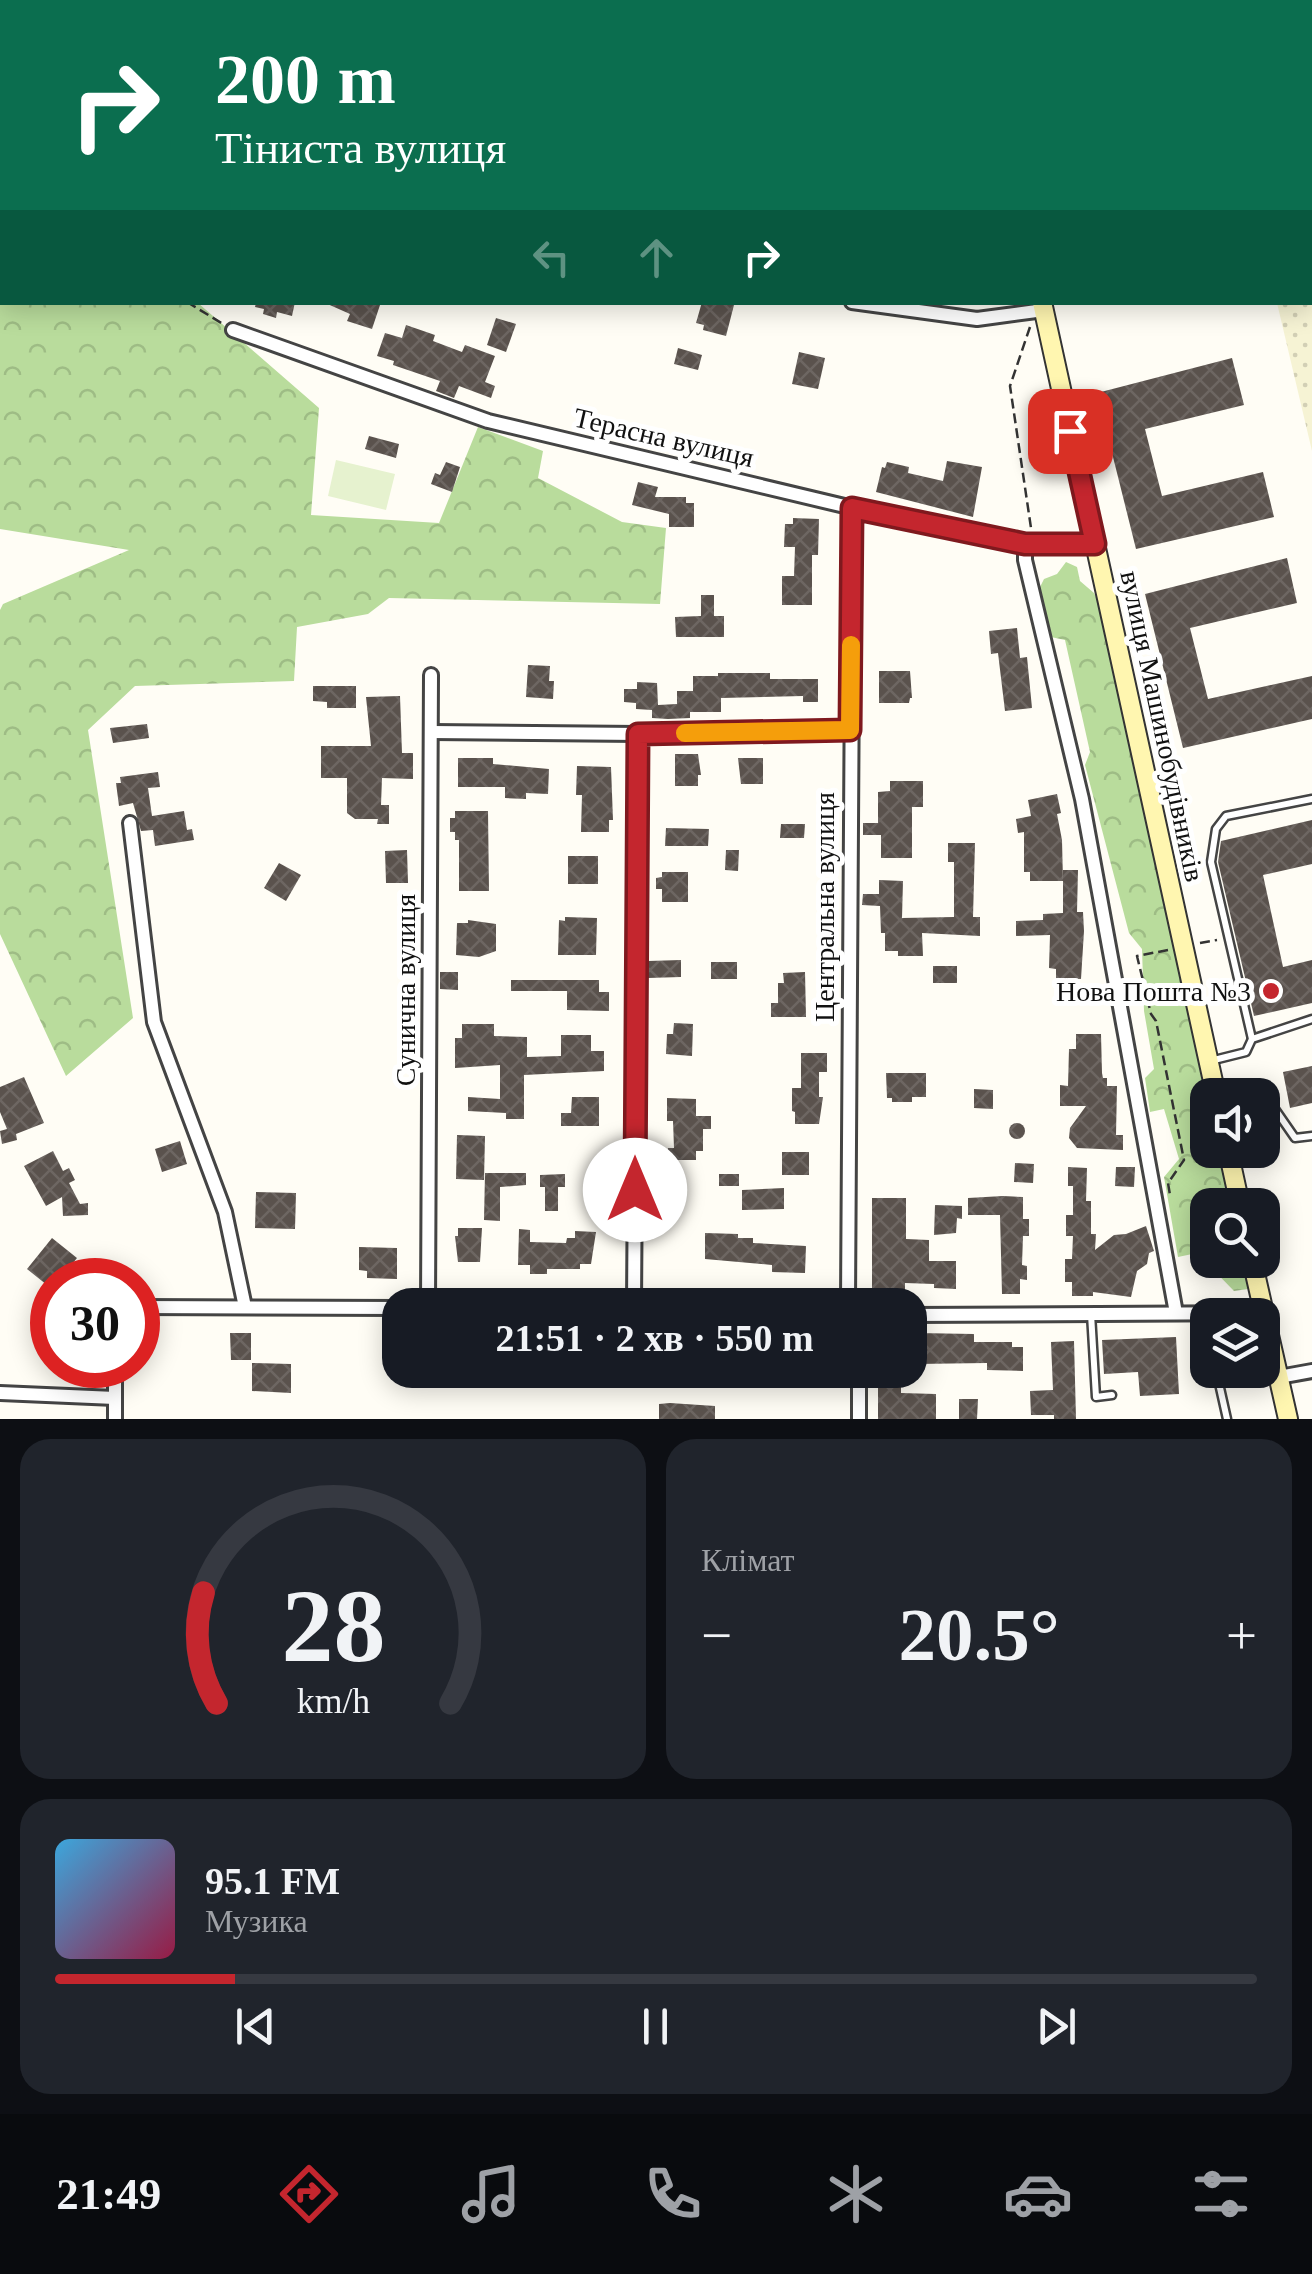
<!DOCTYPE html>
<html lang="uk">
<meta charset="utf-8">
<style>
:root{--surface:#171b24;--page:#20242c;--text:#f1f3f6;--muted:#9ea1a6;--line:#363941;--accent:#c4262e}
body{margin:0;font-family:Georgia,serif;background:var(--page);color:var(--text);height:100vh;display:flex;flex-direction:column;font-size:38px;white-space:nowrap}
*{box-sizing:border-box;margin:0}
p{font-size:32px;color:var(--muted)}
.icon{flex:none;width:55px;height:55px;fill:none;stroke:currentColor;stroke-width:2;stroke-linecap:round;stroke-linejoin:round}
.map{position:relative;height:1419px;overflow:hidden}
.sheet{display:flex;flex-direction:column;gap:20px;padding:20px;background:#0d0f14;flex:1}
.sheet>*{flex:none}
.guide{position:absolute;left:0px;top:0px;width:1312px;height:305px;box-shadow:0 5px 25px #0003;background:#0b6e4f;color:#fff;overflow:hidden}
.fabs{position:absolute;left:1190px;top:1078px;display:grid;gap:20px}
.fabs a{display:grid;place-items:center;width:90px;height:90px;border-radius:20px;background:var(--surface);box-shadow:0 5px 25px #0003;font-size:50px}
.speed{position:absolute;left:30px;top:1258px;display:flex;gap:20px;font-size:50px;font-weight:700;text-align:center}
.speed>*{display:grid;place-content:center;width:130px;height:130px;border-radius:50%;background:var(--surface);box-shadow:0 5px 25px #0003;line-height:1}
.speed .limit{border:15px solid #d22;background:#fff;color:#111}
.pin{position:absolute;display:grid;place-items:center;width:85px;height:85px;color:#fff;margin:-42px;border-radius:20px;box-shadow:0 5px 15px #0006}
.me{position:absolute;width:110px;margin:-55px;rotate:0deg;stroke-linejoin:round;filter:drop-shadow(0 0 8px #0008)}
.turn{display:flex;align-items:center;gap:35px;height:210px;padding:0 50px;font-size:45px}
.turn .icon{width:130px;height:130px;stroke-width:2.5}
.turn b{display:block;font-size:70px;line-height:85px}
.lanes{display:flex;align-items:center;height:95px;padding:0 50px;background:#0003;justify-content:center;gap:50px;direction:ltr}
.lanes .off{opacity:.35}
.big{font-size:75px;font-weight:800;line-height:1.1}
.sheet .card{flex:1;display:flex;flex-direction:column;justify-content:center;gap:15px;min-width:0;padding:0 35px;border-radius:30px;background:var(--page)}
.sheet .dial{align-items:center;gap:0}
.dial svg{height:260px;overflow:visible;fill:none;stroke:var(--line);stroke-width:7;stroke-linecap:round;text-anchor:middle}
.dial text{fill:var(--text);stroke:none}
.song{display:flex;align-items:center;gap:30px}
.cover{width:120px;height:120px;border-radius:15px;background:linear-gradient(135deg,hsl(200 70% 55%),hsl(340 70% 35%))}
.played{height:10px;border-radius:5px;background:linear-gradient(90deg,var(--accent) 15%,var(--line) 15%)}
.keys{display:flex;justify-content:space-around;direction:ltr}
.heat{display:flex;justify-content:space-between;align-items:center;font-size:55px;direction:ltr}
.sheet .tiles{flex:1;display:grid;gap:20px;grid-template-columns:1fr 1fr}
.card:last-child{grid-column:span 2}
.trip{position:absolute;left:382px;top:1288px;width:545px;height:100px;border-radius:30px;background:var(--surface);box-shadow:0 5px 25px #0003;font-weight:800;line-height:100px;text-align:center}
.dock{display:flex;height:160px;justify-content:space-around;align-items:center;background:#090b0e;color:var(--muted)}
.dock .icon{width:70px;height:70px}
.dock .active{color:var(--accent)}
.dock b{font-size:45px;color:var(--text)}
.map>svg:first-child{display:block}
.farmland{fill:url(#farmland-dots)}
.forest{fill:url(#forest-crowns)}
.pitch{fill:#e6f2cf}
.building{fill:url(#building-cross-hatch)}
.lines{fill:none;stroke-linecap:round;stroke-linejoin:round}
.lane-casing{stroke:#444;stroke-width:11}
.street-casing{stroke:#444;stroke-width:18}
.secondary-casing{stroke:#333;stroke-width:22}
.path{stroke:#333;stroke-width:2.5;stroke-dasharray:10 5;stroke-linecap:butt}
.lane{stroke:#fff;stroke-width:6}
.street{stroke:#fff;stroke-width:12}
.secondary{stroke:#fff6b0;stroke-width:18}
.route-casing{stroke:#7f191e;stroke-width:25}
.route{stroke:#c4262e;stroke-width:18}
.slow{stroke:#f59e0b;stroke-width:18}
.poi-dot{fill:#c4262e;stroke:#fff;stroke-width:4}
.labels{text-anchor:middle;stroke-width:10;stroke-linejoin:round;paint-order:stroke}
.street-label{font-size:28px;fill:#111;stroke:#fff}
.poi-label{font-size:28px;fill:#111;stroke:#fff;text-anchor:end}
</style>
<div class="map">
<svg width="1312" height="1419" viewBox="0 0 1312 1419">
<defs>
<pattern id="farmland-dots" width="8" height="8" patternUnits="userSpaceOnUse" patternTransform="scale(2.5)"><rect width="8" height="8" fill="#f6f3d4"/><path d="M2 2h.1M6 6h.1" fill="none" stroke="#d2cfb5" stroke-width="1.8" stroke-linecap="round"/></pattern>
<pattern id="forest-crowns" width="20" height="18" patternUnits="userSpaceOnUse" patternTransform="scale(2.5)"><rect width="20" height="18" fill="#b9dc9c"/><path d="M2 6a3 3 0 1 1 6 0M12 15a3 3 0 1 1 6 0" fill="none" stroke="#9ebc85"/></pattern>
<pattern id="building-cross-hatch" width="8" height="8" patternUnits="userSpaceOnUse" patternTransform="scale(2.5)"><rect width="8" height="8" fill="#5a524d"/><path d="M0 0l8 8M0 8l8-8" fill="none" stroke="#6d6662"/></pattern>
</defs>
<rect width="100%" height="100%" fill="#fffdf5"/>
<!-- farmland -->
<path class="farmland" d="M1310,162H1312V451L1277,303L1310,302Z"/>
<!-- forest -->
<g class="forest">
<path d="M0,0L171,2H2V302L198,303L319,408L311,515L439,523L478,427L543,451L538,478L622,522L666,528L660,604L389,598L368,614L297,627L294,681L135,686L88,730L133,1018L66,1076L0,934V610L3,604L129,550L0,529Z"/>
<path d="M1066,562L1077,567L1080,581L1094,593L1104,613L1207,1098L1208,1150H1219L1230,1205H1208V1260H1242L1248,1289L1234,1291L1197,1253L1178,1257L1164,1177L1179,1159L1164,1109L1150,1112L1145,1078L1154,1069L1144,1011L1142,949L1129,933L1085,765L1090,752L1065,640L1051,637L1038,591L1044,579L1057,574Z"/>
</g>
<!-- pitch -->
<path class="pitch" d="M336,460L395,474L386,510L328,496Z"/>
<!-- building -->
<g class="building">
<path d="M256,302H295L292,316L277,312L276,318L263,314L264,309L255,307Z"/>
<path d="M323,302H381L372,329L347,321L350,314Z"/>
<path d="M702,302L734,305L726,336L703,330L704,325L696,323Z"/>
<path d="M496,318L516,324L506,352L487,345Z"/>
<path d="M406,325L435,335L433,341L462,352L465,345L495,356L485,382L495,386L491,398L459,386L454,398L436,391L440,381L393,365L394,361L377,356L385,333L402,338Z"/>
<path d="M678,348L702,355L698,370L674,364Z"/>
<path d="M799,352L825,358L818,389L792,384Z"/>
<path d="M1232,358L1244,405L1145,429L1162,496L1263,472L1274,517L1136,549L1097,393Z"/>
<path d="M369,436L399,444L396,458L365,449Z"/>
<path d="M947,461L982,467L973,517L876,492L882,467L885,468L887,462L909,467L908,473L943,481Z"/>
<path d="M446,462L460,467L452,492L431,484L435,473L440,475Z"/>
<path d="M638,482L658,487L655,497H686V503H694V527H669V514L632,505Z"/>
<path d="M793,518L819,519L818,555H812V605H782V576H794L795,547H784L785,524H793Z"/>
<path d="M1287,558L1297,603L1190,628L1208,699L1312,676V719L1183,748L1145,594Z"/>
<path d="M701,595H714V616H724V637H676L675,617L701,616Z"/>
<path d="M1017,628L1020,658L1027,657L1032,708L1005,711L998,653L991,654L989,631Z"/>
<path d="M528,665L550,666L549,681H554L553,699L526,697Z"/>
<path d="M879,671H910L912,698H910L909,703H879Z"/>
<path d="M718,673H770V679H818V702H803V696L721,698V712H690V718L668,719L652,718V710L636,709V703L624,702V689H637V682L657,683L658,705L677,704V691H693V676H718Z"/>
<path d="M313,686H356V708H327V702L313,701Z"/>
<path d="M400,696L402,753H413V779L382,778L381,805H389V824H377L378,819H355L347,813V778H321V746H371L366,697Z"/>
<path d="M147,724L149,738L113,743L110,728Z"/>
<path d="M675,754H698L701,775H698V786H675Z"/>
<path d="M458,758H493V764L549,769L548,794L526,793V799L505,798V787H458Z"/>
<path d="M738,758H763V784H741Z"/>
<path d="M577,766L611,767L613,820H609V832H581L582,795H576Z"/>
<path d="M158,772L160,787L148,788L152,816L184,811L187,830L192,829L194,840L155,846L153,830L141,831L133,803L119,806L116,783H121L120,777Z"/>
<path d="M890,781H923V807H912V858H881V835H863V823H878V792L890,791Z"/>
<path d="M1057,794L1061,813L1057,814L1062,840L1063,881H1030V872H1024V832L1018,833L1016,819L1031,816L1028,800Z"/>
<path d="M455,811H488L489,891H459V840H455V832H450V818H455Z"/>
<path d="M1312,820V864L1263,875L1283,967L1312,960V1003L1254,1016L1218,862L1221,841Z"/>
<path d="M781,824H805L804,838H780Z"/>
<path d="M666,828L709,829L708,846H665Z"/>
<path d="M948,843H975L973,917H980V936L922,933L923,956H898V951H885V933H881L880,906L862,905L863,894H879V880L903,881L902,918L954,917V862H948Z"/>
<path d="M407,850L408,883H386L385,851Z"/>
<path d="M726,850H739L738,871L725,870Z"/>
<rect x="568" y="856" width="30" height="28"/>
<path d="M279,863L301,875L286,901L264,888Z"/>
<path d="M1063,870H1078L1077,912H1083L1084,931L1081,979H1056V969L1049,968L1050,935L1016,936V921L1043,920V914L1063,913Z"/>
<path d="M662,872H688V902H662V889H656V878L662,877Z"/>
<path d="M565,917L597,918L596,955H558L559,920L565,921Z"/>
<path d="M468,920L496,924V951L479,957L456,955L457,923H468Z"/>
<path d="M681,960V977L648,978V961Z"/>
<rect x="711" y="962" width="26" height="17"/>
<rect x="933" y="966" width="24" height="17"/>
<path d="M440,972H458V990L440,989Z"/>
<path d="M805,972L806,1017H771V1003H778V983H784L783,973Z"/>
<path d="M511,980H599V992H609V1011L567,1010V991H511Z"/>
<path d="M674,1023L693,1024L692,1056L666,1054L667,1034H673Z"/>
<path d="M462,1024H494V1036L527,1037V1057L561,1056V1035H591V1051H604V1071L524,1075V1119H506V1113L468,1111V1097L500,1099V1065L455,1068V1038H462Z"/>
<path d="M1076,1034H1101L1102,1073L1103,1078H1107V1086H1117L1116,1135H1123V1150L1077,1148L1069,1138L1070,1128L1086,1106H1060V1085L1068,1086L1069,1049H1076Z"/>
<path d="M801,1053H827V1072H819V1097H823L819,1124H795V1112L792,1111V1088H801Z"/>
<path d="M1312,1066V1103L1290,1108L1283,1072Z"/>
<path d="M886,1073H926V1097H912V1102H892V1098H887Z"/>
<path d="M24,1077L44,1123L16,1134L17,1140L2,1144L0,1131L7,1129L0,1112V1087Z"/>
<path d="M974,1089L993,1090V1109L974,1108Z"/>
<path d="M572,1097H599V1126H561V1113H571Z"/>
<path d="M667,1098L696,1099V1116H711V1129H703V1151H696V1160H668V1148H674L673,1121H667Z"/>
<circle cx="1017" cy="1131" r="8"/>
<path d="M457,1135L485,1136L484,1180L456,1179Z"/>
<path d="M180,1141L187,1164L162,1172L155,1149Z"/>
<path d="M53,1151L63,1171L69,1168L75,1180L69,1183L80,1204L88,1203V1215L63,1216L62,1197L46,1206L24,1166Z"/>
<rect x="782" y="1152" width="27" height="23"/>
<path d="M1015,1163L1034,1164L1033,1183L1014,1182Z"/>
<path d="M1068,1167L1087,1168L1086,1201H1091V1234H1096L1095,1250L1114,1235L1126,1234L1146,1226L1154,1251L1149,1253L1147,1264L1137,1271L1131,1297L1093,1292V1296H1072V1282H1065V1259H1072L1073,1236H1066V1215H1073V1186H1068Z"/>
<path d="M1116,1167H1135L1134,1187L1115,1186Z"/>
<path d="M485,1173H526V1185L500,1187V1221L484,1220Z"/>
<path d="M565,1174V1187H558V1211H545V1187H540V1175Z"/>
<rect x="719" y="1174" width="20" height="12"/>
<path d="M784,1188V1209L742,1210V1190Z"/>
<path d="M256,1192L296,1193L295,1229L255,1228Z"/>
<path d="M1003,1196L1023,1197V1219H1029V1236H1023L1022,1265L1027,1266V1280L1020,1279V1294H1002L1000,1215H968V1198Z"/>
<path d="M872,1198H906V1239L929,1240V1261H956V1289L934,1288V1284L905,1283V1290L872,1289Z"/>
<path d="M935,1205L962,1206V1219L957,1218L956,1233L934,1235Z"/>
<path d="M604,1208H617L616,1229H604Z"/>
<path d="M458,1228H482L480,1262H458L455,1236H458Z"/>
<path d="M519,1229L530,1230V1242L566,1243L567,1238H575V1231L596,1232L591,1264H580V1269H547V1274H530V1265H518Z"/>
<path d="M705,1233L738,1234V1238H753V1243L806,1246L805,1273L772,1272V1265L705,1259Z"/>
<path d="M52,1238L77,1258L59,1280H52V1289L27,1269Z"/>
<path d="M359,1247L397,1248V1279L367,1278V1271L359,1270Z"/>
<path d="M230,1333H251V1360H231Z"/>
<path d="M917,1333L974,1334V1342H1012V1347H1023V1371L987,1370V1363L916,1364Z"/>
<path d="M1176,1337L1179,1394L1140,1396L1138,1372L1104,1374L1102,1340Z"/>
<path d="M1074,1341L1076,1419H1054V1415H1031L1030,1391L1053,1390L1051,1342Z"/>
<path d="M252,1363L291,1364V1393L252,1391Z"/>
<path d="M878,1384L901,1385V1393L936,1394V1419H878Z"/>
<path d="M959,1399H978L977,1419H959Z"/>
<path d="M670,1403L715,1406V1419H659V1404Z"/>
</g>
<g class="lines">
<!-- lane casing -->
<g class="lane-casing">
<g id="lane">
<path d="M1252,1039L1211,862L1216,829L1226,816L1312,799"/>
<path d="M1210,1061L1246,1052L1252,1039L1312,1019"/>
<path d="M1262,1100L1270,1102L1295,1138L1312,1136"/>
<path d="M1091,1314L1096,1397L1112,1395"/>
<path d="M1195,1314L1208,1345"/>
<path d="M1216,1370L1227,1419"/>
</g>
</g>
<!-- street casing -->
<g class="street-casing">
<g id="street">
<path d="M716,0L726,2"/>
<path d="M910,0V2"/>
<path d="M1310,30L1312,29"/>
<path d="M852,302L977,319L1044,310"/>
<path d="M233,330L488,421L853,508L1025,543L1095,544"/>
<path d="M1025,543V560L1082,799L1176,1313"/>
<path d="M432,732L638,734L850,731"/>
<path d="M130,823L154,1022L225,1212L245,1307"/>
<path d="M428,1305L431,675"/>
<path d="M612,1305L848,1302"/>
<path d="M634,1305L638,734"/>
<path d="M850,1305L848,1302L853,508"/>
<path d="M138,1307L400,1308"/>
<path d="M910,1315L1264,1313"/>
<path d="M1279,1377L1312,1371"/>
<path d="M0,1393L115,1398"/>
<path d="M115,1419V1365"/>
<path d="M859,1419V1370"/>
</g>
</g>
<!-- secondary casing -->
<g class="secondary-casing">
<g id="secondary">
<path d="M975,0L976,2"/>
<path d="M1042,302L1216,1095"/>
<path d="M1228,1150L1240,1205"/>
<path d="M1252,1260L1288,1419"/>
</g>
</g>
<!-- path -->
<g class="path">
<path d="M1190,0L1191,2"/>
<path d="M0,260L2,259"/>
<path d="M187,302L223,324"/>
<path d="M1030,327L1010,386L1031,528"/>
<path d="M1200,943L1217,940"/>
<path d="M1168,950L1137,956L1151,1014L1156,1021L1184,1160L1168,1183L1170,1195"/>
</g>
<!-- lane -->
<use href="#lane" class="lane"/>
<!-- street -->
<use href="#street" class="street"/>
<!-- secondary -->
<use href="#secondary" class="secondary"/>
</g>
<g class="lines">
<!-- route casing -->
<g class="route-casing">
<path id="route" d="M635,1190L638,734L850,730L852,508L1025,544H1095L1070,431"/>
</g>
<!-- route -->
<use href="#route" class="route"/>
<!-- slow -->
<path class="slow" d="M685,733L850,730L851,645"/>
</g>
<!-- markers -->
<circle class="poi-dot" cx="1271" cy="991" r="10"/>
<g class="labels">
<!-- street labels -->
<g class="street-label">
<text transform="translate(664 437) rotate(13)" y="10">Терасна вулиця</text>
<text transform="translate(1163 726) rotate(78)" y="10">вулиця Машинобудівників</text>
<text transform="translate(824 907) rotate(-90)" y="10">Центральна вулиця</text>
<text transform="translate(405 990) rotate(-90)" y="10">Сунична вулиця</text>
</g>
<!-- poi labels -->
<g class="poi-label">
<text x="1251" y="1001">Нова Пошта №3</text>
</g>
</g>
</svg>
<div class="fabs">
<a><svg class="icon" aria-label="sound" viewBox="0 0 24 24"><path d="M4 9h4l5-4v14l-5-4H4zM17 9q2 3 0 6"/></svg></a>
<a><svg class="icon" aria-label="search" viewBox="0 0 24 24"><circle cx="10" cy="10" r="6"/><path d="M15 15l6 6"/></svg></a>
<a><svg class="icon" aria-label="layers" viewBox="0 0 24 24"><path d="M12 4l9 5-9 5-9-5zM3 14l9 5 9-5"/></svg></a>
</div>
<div class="speed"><div class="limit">30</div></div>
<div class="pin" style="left:1070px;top:431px;background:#d93025"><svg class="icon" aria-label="arrive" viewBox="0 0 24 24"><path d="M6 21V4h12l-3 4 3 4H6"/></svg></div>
<svg class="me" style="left:635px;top:1190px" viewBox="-20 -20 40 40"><circle r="19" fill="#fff"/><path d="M0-13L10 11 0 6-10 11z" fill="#c4262e"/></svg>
<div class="trip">21:51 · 2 хв · 550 m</div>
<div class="guide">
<div class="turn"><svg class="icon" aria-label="right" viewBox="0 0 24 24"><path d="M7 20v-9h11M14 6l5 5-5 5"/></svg><div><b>200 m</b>Тіниста вулиця</div></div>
<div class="lanes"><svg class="icon off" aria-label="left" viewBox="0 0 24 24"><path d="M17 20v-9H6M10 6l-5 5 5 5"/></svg><svg class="icon off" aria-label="ahead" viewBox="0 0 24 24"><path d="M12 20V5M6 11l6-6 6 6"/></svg><svg class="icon" aria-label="right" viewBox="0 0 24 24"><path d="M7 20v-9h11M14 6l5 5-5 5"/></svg></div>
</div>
</div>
<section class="sheet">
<div class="tiles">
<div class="card dial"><svg viewBox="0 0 100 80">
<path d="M14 69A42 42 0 1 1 86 69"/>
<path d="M14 69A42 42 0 0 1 10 35" stroke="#c4262e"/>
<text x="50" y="56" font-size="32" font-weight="700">28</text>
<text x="50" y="72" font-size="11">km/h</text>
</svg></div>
<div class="card"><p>Клімат</p>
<div class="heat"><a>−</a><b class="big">20.5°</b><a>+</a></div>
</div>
<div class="card">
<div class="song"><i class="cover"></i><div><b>95.1 FM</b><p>Музика</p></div></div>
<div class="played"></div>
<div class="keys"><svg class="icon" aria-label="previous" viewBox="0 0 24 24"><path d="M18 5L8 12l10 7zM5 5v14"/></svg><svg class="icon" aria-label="pause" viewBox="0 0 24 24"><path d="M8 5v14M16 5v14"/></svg><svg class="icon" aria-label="next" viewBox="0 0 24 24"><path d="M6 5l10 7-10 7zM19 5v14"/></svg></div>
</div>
</div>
</section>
<nav class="dock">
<b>21:49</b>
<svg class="icon active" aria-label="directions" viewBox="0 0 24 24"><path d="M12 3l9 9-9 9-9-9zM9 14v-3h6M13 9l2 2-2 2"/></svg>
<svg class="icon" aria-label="music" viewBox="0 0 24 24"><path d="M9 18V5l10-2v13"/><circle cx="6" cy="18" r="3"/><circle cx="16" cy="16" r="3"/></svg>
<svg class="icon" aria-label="phone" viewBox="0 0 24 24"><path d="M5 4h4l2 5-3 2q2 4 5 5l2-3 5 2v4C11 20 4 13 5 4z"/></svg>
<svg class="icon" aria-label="climate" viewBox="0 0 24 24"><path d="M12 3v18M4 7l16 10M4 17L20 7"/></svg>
<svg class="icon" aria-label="car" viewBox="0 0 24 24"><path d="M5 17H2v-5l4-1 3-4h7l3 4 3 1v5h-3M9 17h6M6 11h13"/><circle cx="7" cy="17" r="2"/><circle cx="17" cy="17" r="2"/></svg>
<svg class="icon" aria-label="filters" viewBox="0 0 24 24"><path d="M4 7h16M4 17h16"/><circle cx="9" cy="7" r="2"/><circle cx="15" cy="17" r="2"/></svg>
</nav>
